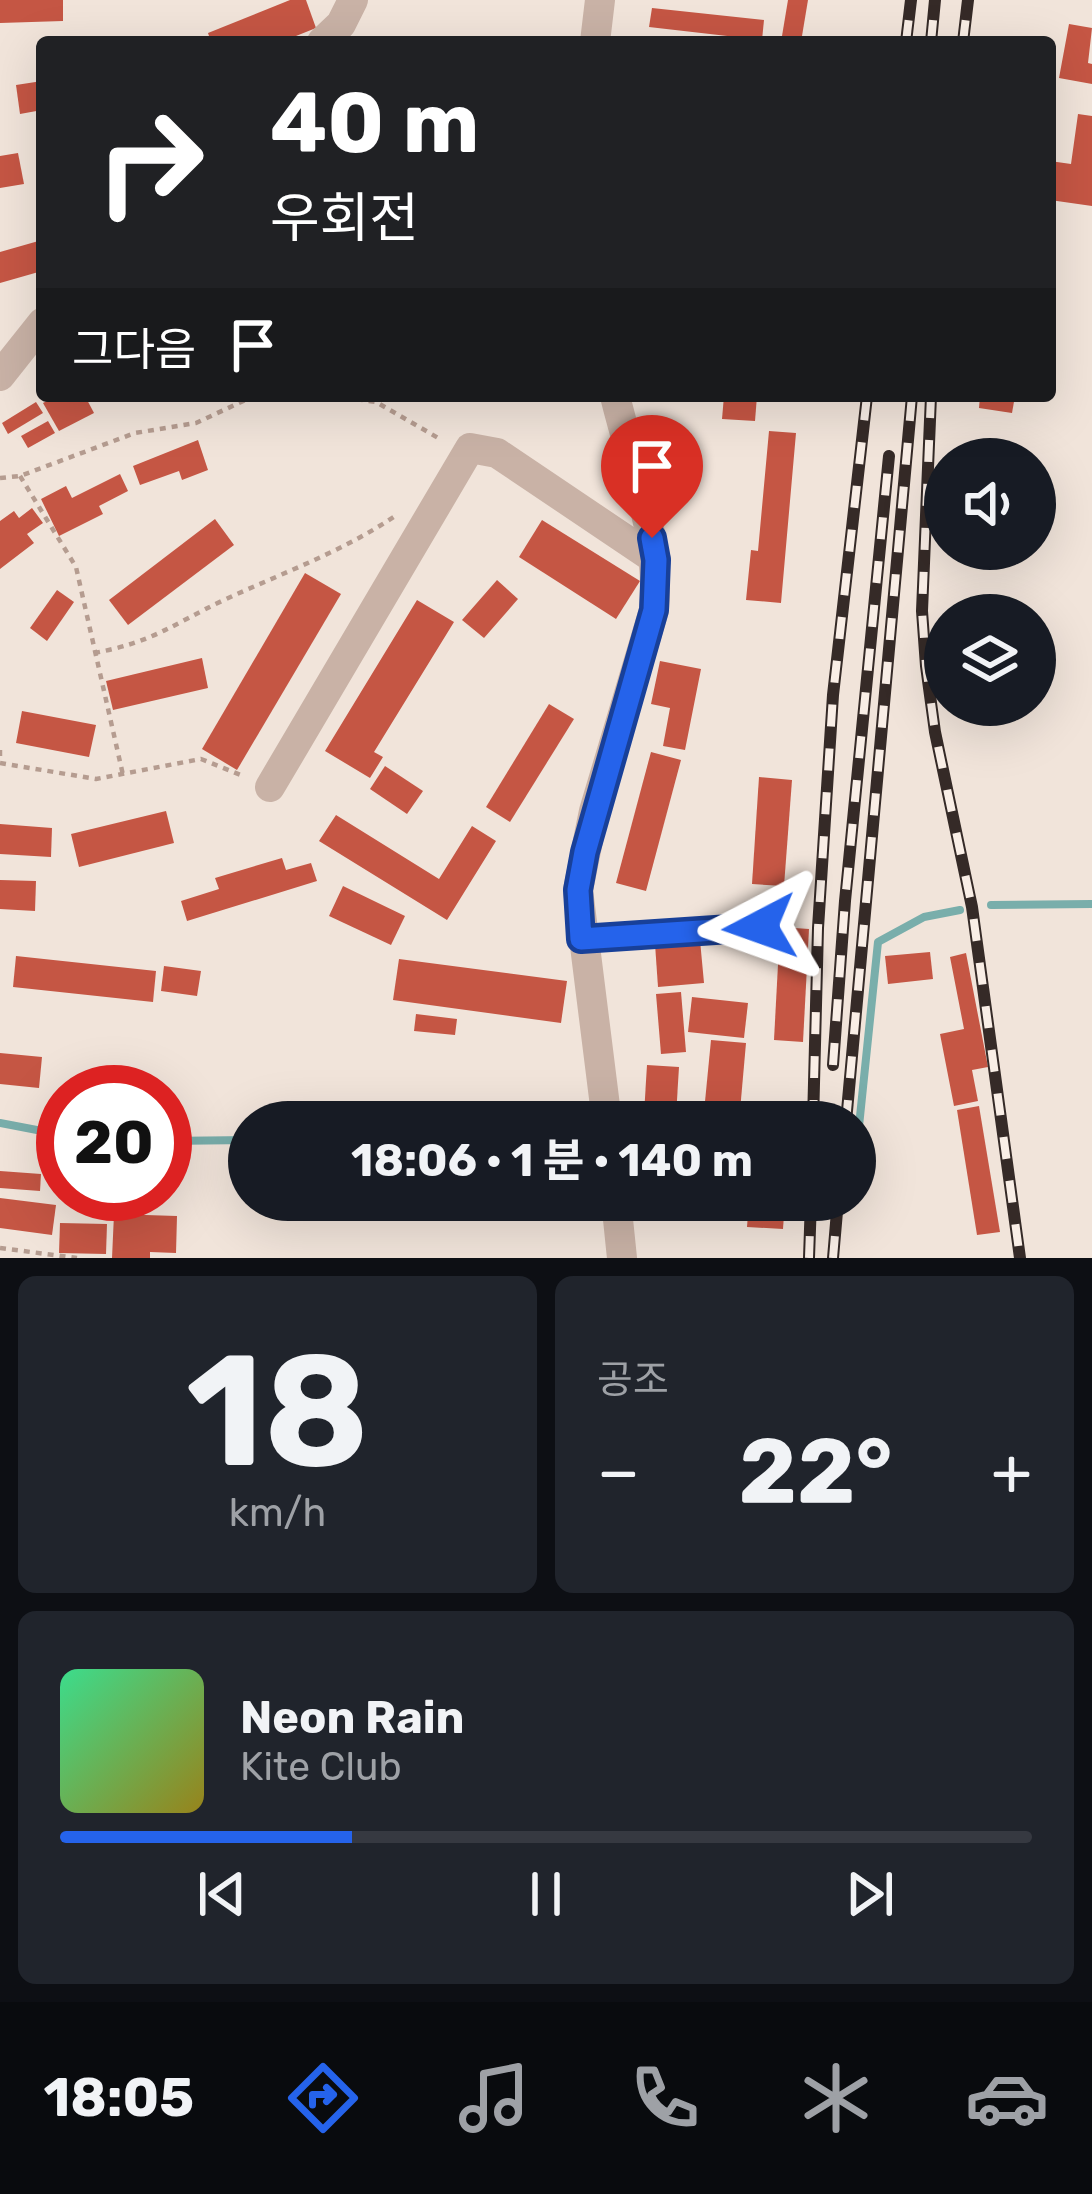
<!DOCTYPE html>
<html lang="ko">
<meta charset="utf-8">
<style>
:root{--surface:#171b24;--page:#20242c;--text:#f1f3f6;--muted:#9ea1a6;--line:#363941;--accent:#2563eb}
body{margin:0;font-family:Rubik,"Noto Sans KR",sans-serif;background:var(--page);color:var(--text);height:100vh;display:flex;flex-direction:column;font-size:45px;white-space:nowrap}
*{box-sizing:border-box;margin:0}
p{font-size:39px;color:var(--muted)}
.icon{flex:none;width:66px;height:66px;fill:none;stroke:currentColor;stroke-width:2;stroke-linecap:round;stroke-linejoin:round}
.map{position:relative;height:1258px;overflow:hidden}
.details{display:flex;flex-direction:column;gap:18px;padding:18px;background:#0d0f14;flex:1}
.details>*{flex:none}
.guide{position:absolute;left:36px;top:36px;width:1020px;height:366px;border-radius:12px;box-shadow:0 12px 48px #0002;background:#202124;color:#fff;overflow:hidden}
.controls{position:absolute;left:924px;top:438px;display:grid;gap:24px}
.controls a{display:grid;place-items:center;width:132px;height:132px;border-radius:50%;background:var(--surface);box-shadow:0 12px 48px #0002;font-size:60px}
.speed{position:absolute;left:36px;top:1065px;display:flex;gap:24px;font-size:60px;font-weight:700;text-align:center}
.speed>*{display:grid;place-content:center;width:156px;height:156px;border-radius:50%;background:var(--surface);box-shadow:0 12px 48px #0002;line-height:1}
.speed .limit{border:18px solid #d22;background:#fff;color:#111}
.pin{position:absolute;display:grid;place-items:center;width:102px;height:102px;color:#fff;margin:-123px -51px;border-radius:50% 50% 50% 0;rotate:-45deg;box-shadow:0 0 12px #0007}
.pin .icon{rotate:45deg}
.me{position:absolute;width:132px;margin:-66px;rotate:266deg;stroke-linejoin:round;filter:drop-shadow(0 0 9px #0008)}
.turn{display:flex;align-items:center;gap:42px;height:252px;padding:0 36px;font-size:54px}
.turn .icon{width:156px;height:156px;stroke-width:2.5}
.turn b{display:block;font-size:84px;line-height:102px}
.then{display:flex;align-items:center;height:114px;padding:0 36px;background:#0003;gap:24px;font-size:45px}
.big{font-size:90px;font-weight:700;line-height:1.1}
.details .widget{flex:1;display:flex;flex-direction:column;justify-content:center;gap:18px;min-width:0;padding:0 42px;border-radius:18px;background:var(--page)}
.details .dial{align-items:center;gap:0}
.dial b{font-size:156px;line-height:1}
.song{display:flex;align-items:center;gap:36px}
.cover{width:144px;height:144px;border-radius:18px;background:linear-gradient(135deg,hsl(150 70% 55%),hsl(50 70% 35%))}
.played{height:12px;border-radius:6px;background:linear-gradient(90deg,var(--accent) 30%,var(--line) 30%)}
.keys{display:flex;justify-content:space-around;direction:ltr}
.heat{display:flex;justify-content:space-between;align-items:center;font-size:66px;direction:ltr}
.details .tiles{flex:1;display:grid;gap:18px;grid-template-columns:1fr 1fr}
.widget:last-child{grid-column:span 2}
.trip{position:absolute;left:228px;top:1101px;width:648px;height:120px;border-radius:60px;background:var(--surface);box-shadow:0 12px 48px #0002;font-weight:700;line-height:120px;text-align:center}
.menu{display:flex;height:192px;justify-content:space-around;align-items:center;background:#090b0e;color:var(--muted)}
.menu .icon{width:84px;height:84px}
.menu .on{color:var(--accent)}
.menu b{font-size:54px;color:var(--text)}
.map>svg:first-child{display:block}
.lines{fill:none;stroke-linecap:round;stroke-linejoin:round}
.stream{stroke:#79aeab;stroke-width:8}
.building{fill:#c55644}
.path{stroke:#b59c90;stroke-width:4.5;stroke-dasharray:6 6;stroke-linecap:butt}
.service{stroke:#c9b2a6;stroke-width:15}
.minor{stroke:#c9b2a6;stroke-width:30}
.tertiary{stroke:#c9b2a6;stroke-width:30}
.rail-casing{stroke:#352a27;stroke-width:12}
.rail{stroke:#f9eee6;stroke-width:8;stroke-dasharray:22;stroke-linecap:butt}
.route-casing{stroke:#184099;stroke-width:30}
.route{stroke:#2563eb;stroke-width:21}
</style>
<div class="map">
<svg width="1092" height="1258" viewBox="0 0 1092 1258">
<rect width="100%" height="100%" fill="#f1e4da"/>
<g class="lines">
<!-- stream -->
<g class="stream">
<path d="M991,905L1092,904"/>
<path d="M0,1123L63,1135"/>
<path d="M165,1141L249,1140"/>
<path d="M855,1165L878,942L924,917L960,910"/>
</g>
</g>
<!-- building -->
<g class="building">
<path d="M0,0H63V21L0,23Z"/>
<path d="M290,0H306L316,28L281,42H211L208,33Z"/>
<path d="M788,0H808L801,42H781Z"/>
<path d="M652,8L764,20L762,40L649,27Z"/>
<path d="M1069,24L1092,28L1088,63L1092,64V84L1059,78Z"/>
<path d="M42,81V110L20,114L16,85Z"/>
<path d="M1078,114L1092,116V206L1050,200V161L1071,164Z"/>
<path d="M18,153L24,184L0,188V156Z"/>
<path d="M42,240V271L0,283V252Z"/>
<path d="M56,396H85L94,413L59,431L43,403Z"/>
<path d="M724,396H757L755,421L722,419Z"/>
<path d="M980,396H1015L1012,413L979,408Z"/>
<path d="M36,402L43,413L8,434L2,423Z"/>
<path d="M48,421L55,433L28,448L21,436Z"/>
<path d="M769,431L796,433L781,603L746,600L751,550L758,551Z"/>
<path d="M198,440L208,470L182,480L179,471L140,485L133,466Z"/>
<path d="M120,474L128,491L99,506L103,514L59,536L41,499L66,486L72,498Z"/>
<path d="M32,508L43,523L27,534L34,543L0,569V521L14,511L19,518Z"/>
<path d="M215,519L234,545L128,625L109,600Z"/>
<path d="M542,520L640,581L616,619L519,557Z"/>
<path d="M305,573L341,594L237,770L202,749Z"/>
<path d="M497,580L518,599L484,638L462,620Z"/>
<path d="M57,590L74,602L47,641L30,628Z"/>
<path d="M417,600L454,622L374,752L383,757L370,778L325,751Z"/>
<path d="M202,658L208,688L113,710L106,681Z"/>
<path d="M660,661L701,669L685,750L663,746L670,708L651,704Z"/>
<path d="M549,704L574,719L510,822L486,807Z"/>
<path d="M22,711L96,725L89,757L16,743Z"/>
<path d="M651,752L681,760L646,891L616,883Z"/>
<path d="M385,766L423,791L407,814L370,789Z"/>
<path d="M759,777L792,780L784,886L752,884Z"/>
<path d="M166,811L174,843L79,867L71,834Z"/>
<path d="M336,815L439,879L472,826L496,841L447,920L319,841Z"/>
<path d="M0,824L52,828L51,857L0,854Z"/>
<path d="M282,858L286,870L311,863L317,881L187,921L181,901L219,889L215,878Z"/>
<path d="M0,880L36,881L35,911L0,909Z"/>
<path d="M343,886L405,916L391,945L329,916Z"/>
<path d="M780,927L809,929L803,1042L774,1040Z"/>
<path d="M700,940L704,983L658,987L655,944Z"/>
<path d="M930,952L933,979L888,984L885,956Z"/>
<path d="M966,953L988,1067L972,1070L978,1101L954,1106L940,1034L964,1029L950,957Z"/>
<path d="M16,956L156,971L153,1002L13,987Z"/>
<path d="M399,959L567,981L561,1023L393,1000Z"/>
<path d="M164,966L201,971L197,996L161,991Z"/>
<path d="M681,992L686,1052L661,1054L656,994Z"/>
<path d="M692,997L748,1003L744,1038L688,1032Z"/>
<path d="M416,1014L457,1019L455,1035L414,1031Z"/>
<path d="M711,1040L746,1043L739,1122H703Z"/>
<path d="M0,1053L42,1057L39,1088L0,1084Z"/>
<path d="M647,1065L679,1067L676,1116L644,1114Z"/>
<path d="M979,1106L1000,1232L977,1235L957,1110Z"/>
<path d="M0,1171L41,1174L40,1191L0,1188Z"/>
<path d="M0,1198L56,1205L52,1235L0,1228Z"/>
<path d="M647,1200H717L714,1215Z"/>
<path d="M749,1200H785L783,1229L747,1227Z"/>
<path d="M114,1214L177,1216L176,1253L150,1252V1258H112Z"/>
<path d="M60,1223L107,1224L106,1254L59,1253Z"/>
</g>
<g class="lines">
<!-- path -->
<g class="path">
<path d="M333,396L376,402L440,439"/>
<path d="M20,476L76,567L123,775"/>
<path d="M0,478L20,476L135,433L196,423L254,396"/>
<path d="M94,653C154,642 173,624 224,600C282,573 342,552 395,516"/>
<path d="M0,750V757"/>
<path d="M0,763L96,779L201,759L243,776"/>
<path d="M0,1248L77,1258"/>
</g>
<!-- service -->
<path class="service" d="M581,939L760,927"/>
<!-- minor -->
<path class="minor" d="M270,787L470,448L497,453L656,560"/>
<!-- tertiary -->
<g class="tertiary">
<path d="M322,42L341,24L353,0"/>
<path d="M595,42L600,0"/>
<path d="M0,376L42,323"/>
<path d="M607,1122L578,890L594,811L654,610C661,538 632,466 615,396"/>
<path d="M616,1200L622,1258"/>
</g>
<!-- rail casing -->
<g class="rail-casing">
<g id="rail">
<path d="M906,42L911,0"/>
<path d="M931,42L935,0"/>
<path d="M963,42L968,0"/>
<path d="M931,396L922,611L926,666L935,732L972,907L1020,1258"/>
<path d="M833,1065L845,901L889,456"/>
<path d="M813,1122L818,928L833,695L867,396"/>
<path d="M846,1122L912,396"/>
<path d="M809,1258L811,1200"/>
<path d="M833,1258L838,1200"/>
</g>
</g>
<!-- rail -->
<use href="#rail" class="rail"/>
</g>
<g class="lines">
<!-- route casing -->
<g class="route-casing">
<path id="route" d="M652,538L656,560L654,610L585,852L578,890L581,939L760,927"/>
</g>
<!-- route -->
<use href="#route" class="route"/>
</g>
</svg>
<div class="controls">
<a><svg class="icon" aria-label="sound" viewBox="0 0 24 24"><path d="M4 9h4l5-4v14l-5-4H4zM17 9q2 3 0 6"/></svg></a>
<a><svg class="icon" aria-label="layers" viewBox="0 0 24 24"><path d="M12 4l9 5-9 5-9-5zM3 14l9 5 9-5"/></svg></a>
</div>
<div class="speed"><div class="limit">20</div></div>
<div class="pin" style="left:652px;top:538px;background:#d93025"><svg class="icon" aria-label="arrive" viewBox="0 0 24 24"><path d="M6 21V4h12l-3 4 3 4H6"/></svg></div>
<svg class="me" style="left:760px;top:927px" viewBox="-20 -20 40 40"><path d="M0-17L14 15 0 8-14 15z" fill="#2563eb" stroke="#fff" stroke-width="4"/></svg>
<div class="trip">18:06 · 1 분 · 140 m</div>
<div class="guide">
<div class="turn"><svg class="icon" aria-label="right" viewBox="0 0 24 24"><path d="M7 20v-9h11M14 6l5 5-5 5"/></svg><div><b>40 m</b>우회전</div></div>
<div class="then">그다음<svg class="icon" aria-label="arrive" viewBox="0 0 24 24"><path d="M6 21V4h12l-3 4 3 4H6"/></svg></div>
</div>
</div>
<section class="details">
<div class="tiles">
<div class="widget dial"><b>18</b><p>km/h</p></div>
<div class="widget"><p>공조</p>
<div class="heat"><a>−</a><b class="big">22°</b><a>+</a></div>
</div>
<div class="widget">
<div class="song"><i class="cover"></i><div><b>Neon Rain</b><p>Kite Club</p></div></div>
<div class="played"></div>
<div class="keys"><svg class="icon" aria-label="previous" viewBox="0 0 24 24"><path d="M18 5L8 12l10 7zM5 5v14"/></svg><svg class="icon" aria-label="pause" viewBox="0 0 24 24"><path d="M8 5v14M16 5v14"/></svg><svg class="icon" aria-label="next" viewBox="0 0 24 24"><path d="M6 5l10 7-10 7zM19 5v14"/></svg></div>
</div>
</div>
</section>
<nav class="menu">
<b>18:05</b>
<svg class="icon on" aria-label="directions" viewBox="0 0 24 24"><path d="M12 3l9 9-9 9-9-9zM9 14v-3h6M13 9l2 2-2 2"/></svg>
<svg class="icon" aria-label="music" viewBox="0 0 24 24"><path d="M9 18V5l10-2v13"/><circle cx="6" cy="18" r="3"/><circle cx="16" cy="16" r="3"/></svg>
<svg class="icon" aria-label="phone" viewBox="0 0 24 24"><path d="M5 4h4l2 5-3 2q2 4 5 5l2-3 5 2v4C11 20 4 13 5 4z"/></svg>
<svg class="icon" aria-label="climate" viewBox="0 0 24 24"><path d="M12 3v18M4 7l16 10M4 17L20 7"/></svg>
<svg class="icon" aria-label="car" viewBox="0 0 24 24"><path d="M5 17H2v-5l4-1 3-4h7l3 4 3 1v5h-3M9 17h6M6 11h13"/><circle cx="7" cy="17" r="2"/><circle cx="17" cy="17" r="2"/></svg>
</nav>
